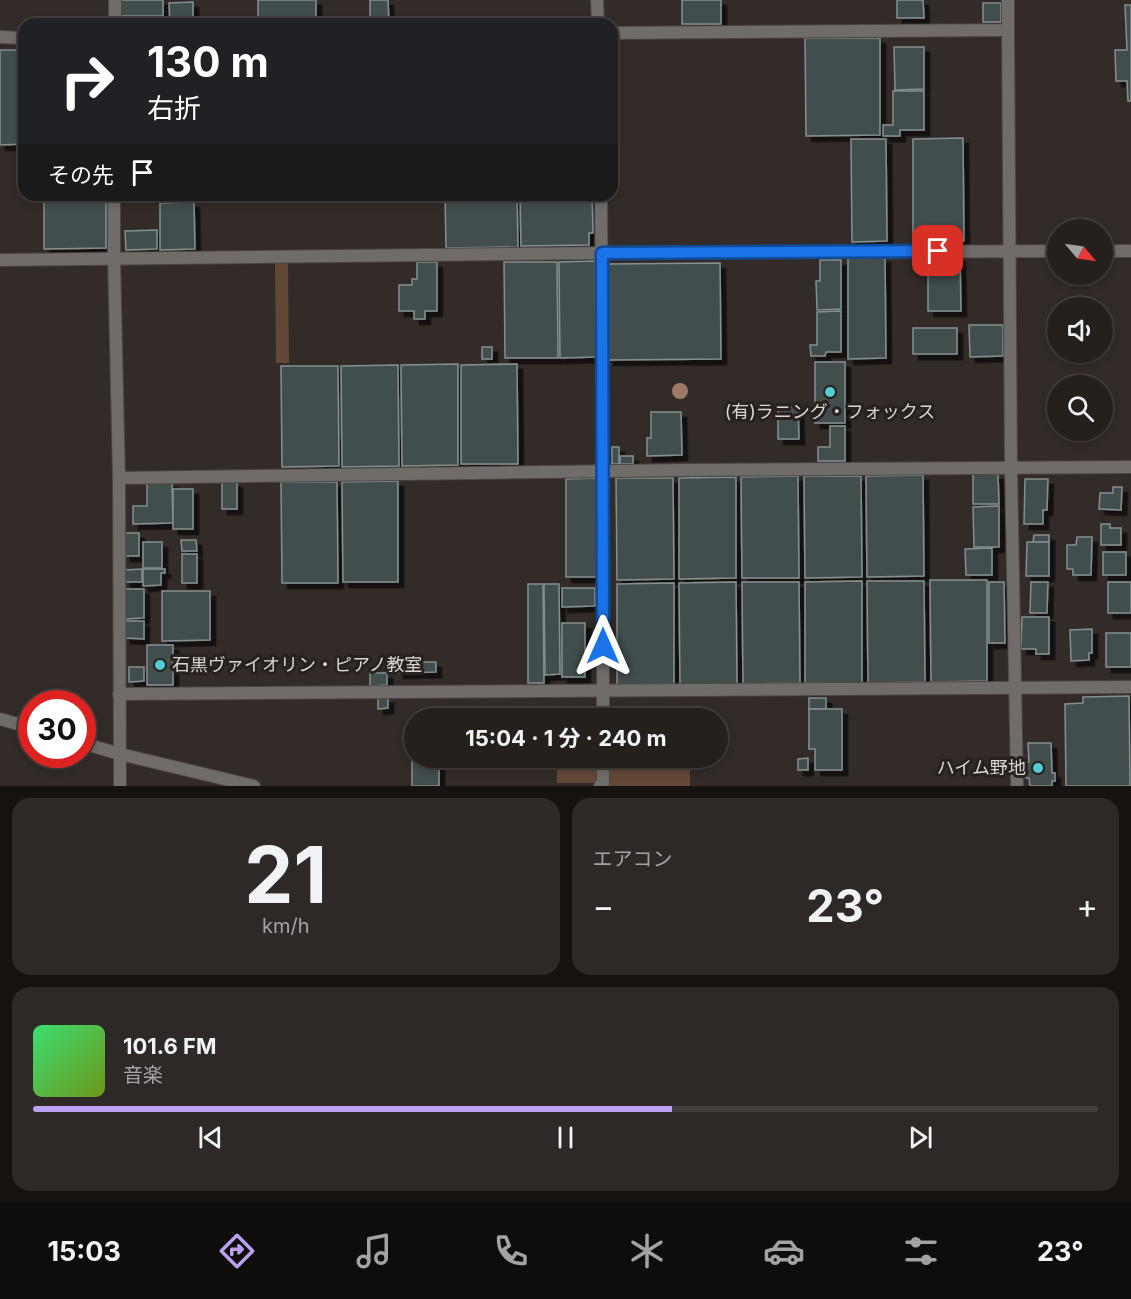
<!DOCTYPE html>
<html lang="ja">
<meta charset="utf-8">
<style>
:root{--surface:#26201d;--page:#2e2826;--text:#f1f3f6;--muted:#a4a3a4;--line:#423e3b;--accent:#bca0f2}
body{margin:0;font-family:Inter,"Noto Sans JP",sans-serif;background:var(--page);color:var(--text);height:100vh;display:flex;flex-direction:column;font-size:22px;white-space:nowrap}
*{box-sizing:border-box;margin:0}
p{font-size:20px;color:var(--muted)}
.icon{flex:none;width:33px;height:33px;fill:none;stroke:currentColor;stroke-width:2;stroke-linecap:round;stroke-linejoin:round}
.map{position:relative;height:786px;overflow:hidden}
.drawer{display:flex;flex-direction:column;gap:12px;padding:12px;background:#151210;flex:1}
.drawer>*{flex:none}
.hud{position:absolute;left:18px;top:18px;width:600px;height:183px;border-radius:18px;box-shadow:0 3px 9px #0003,0 0 0 2px var(--line);background:#202124;color:#fff;overflow:hidden}
.needle{width:39px;rotate:119deg}
.fabs{position:absolute;left:1047px;top:219px;display:grid;gap:12px}
.fabs a{display:grid;place-items:center;width:66px;height:66px;border-radius:50%;background:var(--surface);box-shadow:0 3px 9px #0003,0 0 0 2px var(--line);font-size:30px}
.speed{position:absolute;left:18px;top:690px;display:flex;gap:12px;font-size:30px;font-weight:700;text-align:center}
.speed>*{display:grid;place-content:center;width:78px;height:78px;border-radius:50%;background:var(--surface);box-shadow:0 3px 9px #0003,0 0 0 2px var(--line);line-height:1}
.speed .limit{border:9px solid #d22;background:#fff;color:#111}
.pin{position:absolute;display:grid;place-items:center;width:51px;height:51px;color:#fff;margin:-26px;border-radius:12px;box-shadow:0 3px 9px #0006}
.me{position:absolute;width:66px;margin:-33px;rotate:0deg;stroke-linejoin:round;filter:drop-shadow(0 0 4px #0008)}
.turn{display:flex;align-items:center;gap:21px;height:126px;padding:0 30px;font-size:27px}
.turn .icon{width:78px;height:78px;stroke-width:2.5}
.turn b{display:block;font-size:42px;line-height:51px}
.then{display:flex;align-items:center;height:57px;padding:0 30px;background:#0003;gap:12px;font-size:22px}
.big{font-size:45px;font-weight:700;line-height:1.1}
.drawer .tile{flex:1;display:flex;flex-direction:column;justify-content:center;gap:9px;min-width:0;padding:0 21px;border-radius:18px;background:var(--page)}
.drawer .dial{align-items:center;gap:0}
.dial b{font-size:78px;line-height:1}
.song{display:flex;align-items:center;gap:18px}
.cover{width:72px;height:72px;border-radius:9px;background:linear-gradient(135deg,hsl(140 70% 55%),hsl(80 70% 35%))}
.played{height:6px;border-radius:3px;background:linear-gradient(90deg,var(--accent) 60%,var(--line) 60%)}
.keys{display:flex;justify-content:space-around;direction:ltr}
.heat{display:flex;justify-content:space-between;align-items:center;font-size:33px;direction:ltr}
.drawer .tiles{flex:1;display:grid;gap:12px;grid-template-columns:1fr 1fr}
.tile:last-child{grid-column:span 2}
.trip{position:absolute;left:404px;top:708px;width:324px;height:60px;border-radius:30px;background:var(--surface);box-shadow:0 3px 9px #0003,0 0 0 2px var(--line);font-weight:700;line-height:60px;text-align:center}
.tab-bar{display:flex;height:96px;justify-content:space-around;align-items:center;background:#0f0d0c;color:var(--muted)}
.tab-bar .icon{width:42px;height:42px}
.tab-bar .on{color:var(--accent)}
.tab-bar b{font-size:27px;color:var(--text)}
.map>svg:first-child{display:block}
.green{fill:#634737}
.building{fill:#424d4e;stroke:#849091;stroke-width:1.5;filter:url(#shadow)}
.lines{fill:none;stroke-linecap:round;stroke-linejoin:round}
.minor-casing{stroke:#4d4643;stroke-width:14}
.tertiary-casing{stroke:#4d4643;stroke-width:14}
.minor{stroke:#706c6a;stroke-width:12}
.tertiary{stroke:#706c6a;stroke-width:12}
.tree{fill:#9e7a66}
.route-casing{stroke:#114b97;stroke-width:15}
.route{stroke:#1a73e8;stroke-width:10}
.poi-dot{fill:#52ccd5;stroke:#28211d;stroke-width:2}
.labels{text-anchor:middle;stroke-width:6;stroke-linejoin:round;paint-order:stroke}
.poi-label{font-size:18px;fill:#dbd6d4;stroke:#28211d}
</style>
<div class="map">
<svg width="1131" height="786" viewBox="0 0 1131 786">
<defs>
<filter id="shadow"><feDropShadow dx="5.5" dy="5.5" stdDeviation="0" flood-color="#0009"/></filter>
</defs>
<rect width="100%" height="100%" fill="#322b27"/>
<!-- green -->
<g class="green">
<path d="M275,263H288L289,363H276Z"/>
<path d="M557,758H600L601,783H557Z"/>
<path d="M608,758H690V786H607Z"/>
</g>
<!-- building -->
<g class="building">
<rect x="121" y="0" width="42" height="16"/>
<rect x="258" y="0" width="58" height="24"/>
<path d="M370,0H388L389,24H370Z"/>
<rect x="682" y="0" width="39" height="24"/>
<path d="M897,0H923L924,18H897Z"/>
<path d="M193,2V24H170L169,3Z"/>
<rect x="983" y="3" width="18" height="19"/>
<path d="M1125,5H1131V101H1128L1127,81H1116L1115,50H1127Z"/>
<path d="M805,38H880V135L806,136Z"/>
<path d="M894,47H924V89L895,90Z"/>
<path d="M0,50H24V144L0,145Z"/>
<path d="M893,91H924V130H900V136H883V125H893Z"/>
<path d="M963,138L964,241H913V139Z"/>
<path d="M851,139H886L887,241L852,242Z"/>
<path d="M44,195H106V248L44,249Z"/>
<path d="M445,195H517L518,247L446,248Z"/>
<path d="M520,195H592L593,233H589V245L521,246Z"/>
<path d="M194,202L195,249L160,250V203Z"/>
<path d="M157,230V249L126,250L125,231Z"/>
<path d="M848,257H885L886,358L848,359Z"/>
<path d="M960,257L961,311H928V258Z"/>
<path d="M820,260H841V309L817,310L816,281H820Z"/>
<path d="M595,261L596,357L560,358L559,262Z"/>
<path d="M417,262H437V311H425V319H414V311H399V285H412V279H417Z"/>
<path d="M504,262H557L558,358H505Z"/>
<path d="M720,263L721,359L608,360L607,264Z"/>
<path d="M841,311V352H826L825,356H811L810,345H817V312Z"/>
<path d="M969,325H1003V356L970,357Z"/>
<rect x="913" y="328" width="44" height="26"/>
<rect x="482" y="347" width="10" height="12"/>
<rect x="815" y="362" width="30" height="61"/>
<path d="M458,364V465L402,466L401,365Z"/>
<path d="M517,364L518,464H461V365Z"/>
<path d="M398,365L399,466L342,467L341,366Z"/>
<path d="M281,366H338L339,466L282,467Z"/>
<path d="M778,407H798L799,439H778Z"/>
<path d="M651,412H681L682,455L647,456V438H651Z"/>
<path d="M830,426H845V461H818V447H830Z"/>
<rect x="612" y="447" width="7" height="17"/>
<rect x="620" y="456" width="13" height="8"/>
<path d="M973,474H998L999,504H973Z"/>
<path d="M923,475L924,576L867,577L866,476Z"/>
<path d="M798,476L799,578H742L741,477Z"/>
<path d="M804,476H861L862,577L805,578Z"/>
<path d="M736,477V578L679,579V478Z"/>
<path d="M598,478V577H566V479Z"/>
<path d="M616,478H673L674,579L617,580Z"/>
<path d="M1025,479H1048L1047,510H1043V524H1024Z"/>
<path d="M398,481V582H343L342,482Z"/>
<path d="M172,482L173,523L133,524V506H147V483Z"/>
<rect x="222" y="482" width="15" height="27"/>
<path d="M281,482H337L338,583H282Z"/>
<path d="M1113,487H1122L1121,510L1099,509L1100,493H1113Z"/>
<rect x="173" y="489" width="20" height="40"/>
<path d="M999,506V547H974L973,507Z"/>
<path d="M1101,524H1110V528H1121V545H1101Z"/>
<rect x="125" y="533" width="14" height="23"/>
<path d="M1034,535H1049V542H1033Z"/>
<path d="M1077,537H1092L1091,575H1073V569H1067V545H1076Z"/>
<path d="M181,540H196L197,551H182Z"/>
<rect x="143" y="542" width="19" height="26"/>
<path d="M1027,542H1049V576H1026Z"/>
<path d="M992,548V575H966L965,549Z"/>
<rect x="1103" y="552" width="23" height="23"/>
<rect x="182" y="554" width="15" height="29"/>
<path d="M142,569V582H125V570Z"/>
<path d="M143,569H165V573H161V585L143,586Z"/>
<path d="M930,580H987V681L931,682Z"/>
<path d="M862,581V683H805V582Z"/>
<path d="M867,581H924L925,682L868,683Z"/>
<path d="M736,582L737,684H680L679,583Z"/>
<path d="M742,582H799L800,683L743,684Z"/>
<path d="M989,582H1004L1005,643H989Z"/>
<path d="M1031,582H1048L1047,613H1030Z"/>
<rect x="1108" y="582" width="23" height="31"/>
<path d="M674,583V684L617,685V584Z"/>
<path d="M528,584H543L544,683H528Z"/>
<path d="M544,584H559L560,674L545,675Z"/>
<path d="M562,588H595V606L562,607Z"/>
<path d="M125,589H144V618L125,619Z"/>
<path d="M162,591H210V640L162,641Z"/>
<path d="M1022,617H1049V654H1036V649H1021Z"/>
<path d="M125,621H144V639L125,638Z"/>
<rect x="562" y="623" width="23" height="54"/>
<path d="M1092,629V653H1089V660L1071,661L1070,630Z"/>
<rect x="1106" y="633" width="25" height="34"/>
<rect x="147" y="645" width="26" height="40"/>
<path d="M398,662H436V672L398,673Z"/>
<path d="M129,667H144V681L129,682Z"/>
<path d="M370,673H387V685L370,686Z"/>
<path d="M1129,696L1130,786H1066L1065,704L1083,703V697Z"/>
<path d="M378,698H388V708L378,709Z"/>
<rect x="809" y="698" width="17" height="11"/>
<path d="M809,709H842V770H815V749H809Z"/>
<path d="M412,734H414V758H439V786H412Z"/>
<path d="M1028,743H1051L1052,773H1055V781H1052V786H1030L1029,778H1026L1025,762H1029Z"/>
<path d="M808,758V770H798V759Z"/>
</g>
<g class="lines">
<!-- minor casing -->
<g class="minor-casing">
<g id="minor">
<path d="M115,0V24"/>
<path d="M597,0L598,24"/>
<path d="M1008,30L1011,468L1017,786"/>
<path d="M612,33L1008,30V0"/>
<path d="M0,37L24,38"/>
<path d="M114,195V258L119,478L120,786"/>
<path d="M601,195L603,471V718"/>
<path d="M1102,251H1131"/>
<path d="M0,260L602,253L1058,251"/>
<path d="M119,478L688,470L1131,467"/>
<path d="M119,694L1131,687"/>
<path d="M120,754L254,786"/>
<path d="M600,786L603,783V758"/>
</g>
</g>
<!-- tertiary casing -->
<g class="tertiary-casing">
<g id="tertiary">
<path d="M0,719L32,728"/>
<path d="M82,743L120,754"/>
</g>
</g>
<!-- minor -->
<use href="#minor" class="minor"/>
<!-- tertiary -->
<use href="#tertiary" class="tertiary"/>
</g>
<!-- trees -->
<circle class="tree" cx="680" cy="391" r="8"/>
<g class="lines">
<!-- route casing -->
<g class="route-casing">
<path id="route" d="M603,646L602,253L938,251"/>
</g>
<!-- route -->
<use href="#route" class="route"/>
</g>
<!-- markers -->
<g class="poi-dot">
<circle cx="830" cy="392" r="6"/>
<circle cx="160" cy="665" r="6"/>
<circle cx="1038" cy="768" r="6"/>
</g>
<g class="labels">
<!-- poi labels -->
<g class="poi-label">
<text x="830" y="418">(有)ラニング・フォックス</text>
<text x="172" y="671" text-anchor="start">石黒ヴァイオリン・ピアノ教室</text>
<text x="1026" y="774" text-anchor="end">ハイム野地</text>
</g>
</g>
</svg>
<div class="fabs">
<a><svg class="needle" viewBox="-14 -14 28 28"><path d="M0-13l5 13h-10z" fill="#e53935"/><path d="M0 13l5-13h-10z" fill="#a4a3a4"/></svg></a>
<a><svg class="icon" aria-label="sound" viewBox="0 0 24 24"><path d="M4 9h4l5-4v14l-5-4H4zM17 9q2 3 0 6"/></svg></a>
<a><svg class="icon" aria-label="search" viewBox="0 0 24 24"><circle cx="10" cy="10" r="6"/><path d="M15 15l6 6"/></svg></a>
</div>
<div class="speed"><div class="limit">30</div></div>
<div class="pin" style="left:938px;top:251px;background:#d93025"><svg class="icon" aria-label="arrive" viewBox="0 0 24 24"><path d="M6 21V4h12l-3 4 3 4H6"/></svg></div>
<svg class="me" style="left:603px;top:646px" viewBox="-20 -20 40 40"><path d="M0-17L14 15 0 8-14 15z" fill="#1a73e8" stroke="#fff" stroke-width="4"/></svg>
<div class="trip">15:04 · 1 分 · 240 m</div>
<div class="hud">
<div class="turn"><svg class="icon" aria-label="right" viewBox="0 0 24 24"><path d="M7 20v-9h11M14 6l5 5-5 5"/></svg><div><b>130 m</b>右折</div></div>
<div class="then">その先<svg class="icon" aria-label="arrive" viewBox="0 0 24 24"><path d="M6 21V4h12l-3 4 3 4H6"/></svg></div>
</div>
</div>
<section class="drawer">
<div class="tiles">
<div class="tile dial"><b>21</b><p>km/h</p></div>
<div class="tile"><p>エアコン</p>
<div class="heat"><a>−</a><b class="big">23°</b><a>+</a></div>
</div>
<div class="tile">
<div class="song"><i class="cover"></i><div><b>101.6 FM</b><p>音楽</p></div></div>
<div class="played"></div>
<div class="keys"><svg class="icon" aria-label="previous" viewBox="0 0 24 24"><path d="M18 5L8 12l10 7zM5 5v14"/></svg><svg class="icon" aria-label="pause" viewBox="0 0 24 24"><path d="M8 5v14M16 5v14"/></svg><svg class="icon" aria-label="next" viewBox="0 0 24 24"><path d="M6 5l10 7-10 7zM19 5v14"/></svg></div>
</div>
</div>
</section>
<nav class="tab-bar">
<b>15:03</b>
<svg class="icon on" aria-label="directions" viewBox="0 0 24 24"><path d="M12 3l9 9-9 9-9-9zM9 14v-3h6M13 9l2 2-2 2"/></svg>
<svg class="icon" aria-label="music" viewBox="0 0 24 24"><path d="M9 18V5l10-2v13"/><circle cx="6" cy="18" r="3"/><circle cx="16" cy="16" r="3"/></svg>
<svg class="icon" aria-label="phone" viewBox="0 0 24 24"><path d="M5 4h4l2 5-3 2q2 4 5 5l2-3 5 2v4C11 20 4 13 5 4z"/></svg>
<svg class="icon" aria-label="climate" viewBox="0 0 24 24"><path d="M12 3v18M4 7l16 10M4 17L20 7"/></svg>
<svg class="icon" aria-label="car" viewBox="0 0 24 24"><path d="M5 17H2v-5l4-1 3-4h7l3 4 3 1v5h-3M9 17h6M6 11h13"/><circle cx="7" cy="17" r="2"/><circle cx="17" cy="17" r="2"/></svg>
<svg class="icon" aria-label="filters" viewBox="0 0 24 24"><path d="M4 7h16M4 17h16"/><circle cx="9" cy="7" r="2"/><circle cx="15" cy="17" r="2"/></svg>
<b>23°</b>
</nav>
